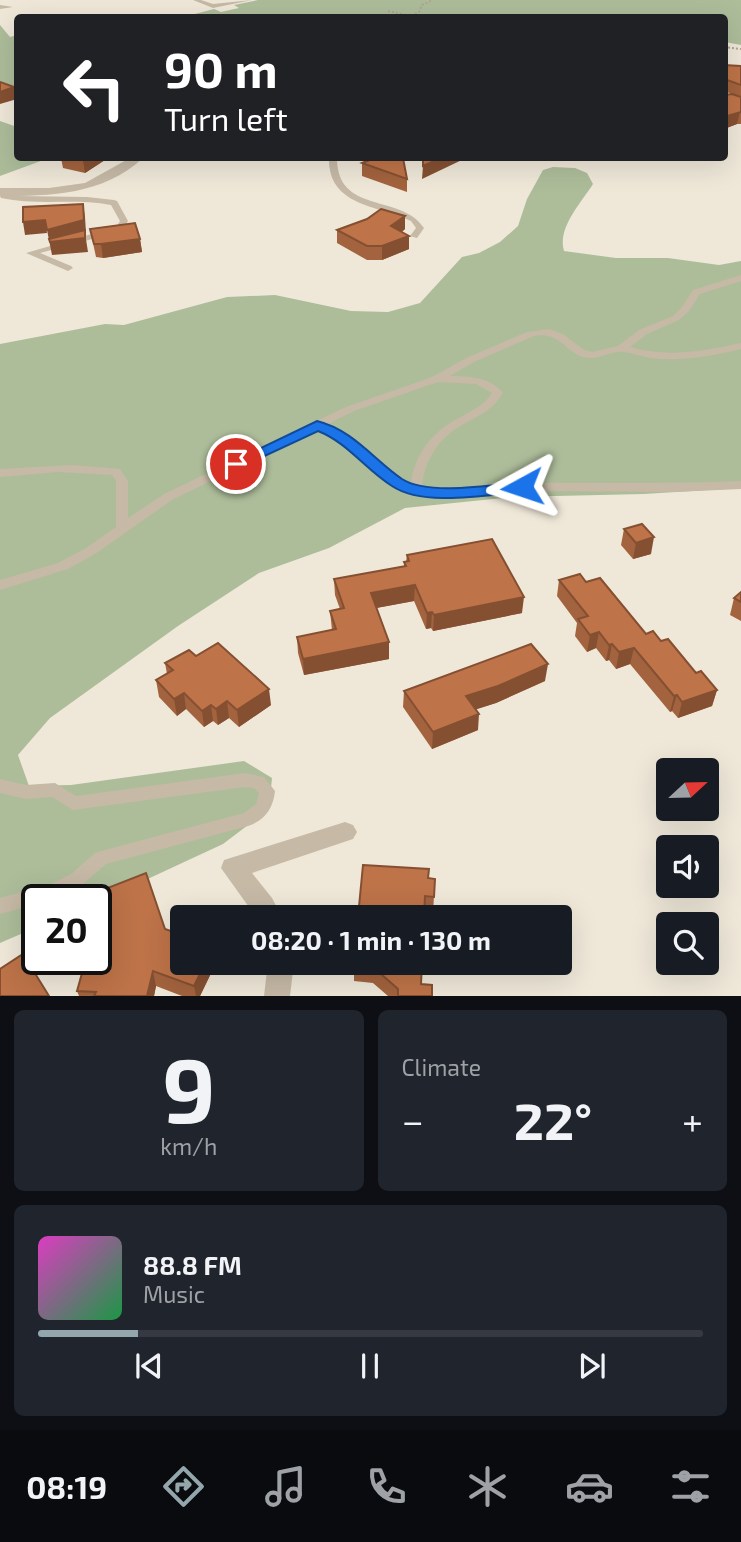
<!DOCTYPE html>
<meta charset="utf-8">
<style>
:root{--surface:#171b24;--page:#20242c;--text:#f1f3f6;--muted:#9ea1a6;--line:#363941;--accent:#92a6ac}
body{margin:0;font-family:"Exo 2",sans-serif;background:var(--page);color:var(--text);height:100vh;display:flex;flex-direction:column;font-size:26px;white-space:nowrap}
*{box-sizing:border-box;margin:0}
p{font-size:23px;color:var(--muted)}
.icon{flex:none;width:38px;height:38px;fill:none;stroke:currentColor;stroke-width:2;stroke-linecap:round;stroke-linejoin:round}
.map{position:relative;height:996px;overflow:hidden}
.details{display:flex;flex-direction:column;gap:14px;padding:14px;background:#0d0f14;flex:1}
.details>*{flex:none}
.guide{position:absolute;left:14px;top:14px;width:714px;height:147px;border-radius:7px;box-shadow:0 7px 28px #0002;background:#202124;color:#fff;overflow:hidden}
.needle{width:46px;rotate:68deg}
.buttons{position:absolute;left:656px;top:758px;display:grid;gap:14px}
.buttons a{display:grid;place-items:center;width:63px;height:63px;border-radius:7px;background:var(--surface);box-shadow:0 7px 28px #0002;font-size:35px}
.speed{position:absolute;left:21px;top:884px;display:flex;gap:14px;font-size:35px;font-weight:700;text-align:center}
.speed>*{display:grid;place-content:center;width:91px;height:91px;border-radius:50%;background:var(--surface);box-shadow:0 7px 28px #0002;line-height:1}
.speed .limit{border:4px solid #111;border-radius:10px;background:#fff;color:#111}
.pin{position:absolute;display:grid;place-items:center;width:60px;height:60px;color:#fff;margin:-30px;border:4px solid #fff;border-radius:50%;box-shadow:0 2px 7px #0007}
.me{position:absolute;width:77px;margin:-38px;rotate:265deg;stroke-linejoin:round;filter:drop-shadow(0 0 5px #0008)}
.turn{display:flex;align-items:center;gap:24px;height:147px;padding:0 35px;font-size:32px}
.turn .icon{width:91px;height:91px;stroke-width:2.5}
.turn b{display:block;font-size:49px;line-height:60px}
.big{font-size:52px;font-weight:700;line-height:1.1}
.details .widget{flex:1;display:flex;flex-direction:column;justify-content:center;gap:10px;min-width:0;padding:0 24px;border-radius:10px;background:var(--page)}
.details .dial{align-items:center;gap:0}
.dial b{font-size:91px;line-height:1}
.song{display:flex;align-items:center;gap:21px}
.cover{width:84px;height:84px;border-radius:10px;background:linear-gradient(135deg,hsl(310 70% 55%),hsl(140 70% 35%))}
.played{height:7px;border-radius:4px;background:linear-gradient(90deg,var(--accent) 15%,var(--line) 15%)}
.keys{display:flex;justify-content:space-around;direction:ltr}
.heat{display:flex;justify-content:space-between;align-items:center;font-size:38px;direction:ltr}
.details .tiles{flex:1;display:grid;gap:14px;grid-template-columns:1fr 1fr}
.widget:last-child{grid-column:span 2}
.trip{position:absolute;left:170px;top:905px;width:402px;height:70px;border-radius:7px;background:var(--surface);box-shadow:0 7px 28px #0002;font-weight:700;line-height:70px;text-align:center}
.tab-bar{display:flex;height:112px;justify-content:space-around;align-items:center;background:#090b0e;color:var(--muted)}
.tab-bar .icon{width:49px;height:49px}
.tab-bar .active{color:var(--accent)}
.tab-bar b{font-size:32px;color:var(--text)}
.map>svg:first-child{display:block}
.green{fill:#adbd9a}
.lines{fill:none;stroke-linecap:round;stroke-linejoin:round}
.path{stroke:#b2a390;stroke-width:2;stroke-dasharray:2 2;stroke-linecap:butt}
.service{fill:#c6b9a6;fill-rule:evenodd}
.minor{fill:#c6b9a6;fill-rule:evenodd}
.wall{fill:#a3633e}
.shaded-wall{fill:#855032}
.building{fill:#be7348;stroke:#855032;stroke-width:2}
.route{fill:#1a73e8;stroke:#114b97;stroke-width:2}
</style>
<div class="map">
<svg width="741" height="996" viewBox="0 0 741 996">
<rect width="100%" height="100%" fill="#efe8d9"/>
<!-- green -->
<g class="green">
<path d="M258,0H741V45L725,42L724,18L183,17L214,9L221,12L239,8L234,5Z"/>
<path d="M0,25L10,37L17,35V94L0,90Z"/>
<path d="M0,121L17,127L18,158H49L0,176Z"/>
<path d="M553,167L575,168L587,173L593,184C581,203 557,228 564,251L616,258H668L719,265L741,261V488L644,494L512,497L405,508L329,548L259,573L178,626L50,718L18,755L29,786L71,785L244,761L272,778L269,809L223,844L111,896L96,900H37V927L0,943V344L105,324L124,325L227,297L275,295L351,311L388,312L420,303L462,257L479,253L500,242L518,226L527,199L543,170Z"/>
</g>
<g class="lines">
<!-- path -->
<g class="path">
<path d="M388,11L411,16L419,12L422,5L433,0"/>
<path d="M724,47L741,49"/>
</g>
<!-- service -->
<g class="service">
<path d="M193,0H201L213,4L252,0L213,8Z"/>
<path d="M0,5L13,7L0,9Z"/>
<path d="M329,158H337C337,215 401,193 424,228L417,238L410,236L416,228L411,221C377,205 328,206 329,158Z"/>
<path d="M349,158H367L388,162L384,164L353,160Z"/>
<path d="M4,190H10L9,195L18,196L87,197L114,200L117,201L128,221L122,231L40,253L71,266L73,268L68,271L26,253L116,227L120,221L111,205C74,198 38,206 1,198L0,196Z"/>
<path d="M741,275V281L700,294L689,311L679,320L647,334L630,347C667,358 704,351 741,343V349C711,356 680,362 650,358C641,356 632,353 624,352C613,350 602,358 592,358C567,359 563,330 534,336L474,362L450,376C469,376 490,377 503,393C494,409 480,415 464,424C439,437 425,459 422,487C457,491 490,484 525,483C597,482 669,484 741,481V489L674,492L522,491L443,497L416,494L395,487L338,437L317,429L172,500L95,554L68,569L0,590V580L58,563L86,548L116,527V481L112,475L58,472L0,477V469L72,465L120,469L128,481V518L164,494L346,407L432,377L466,358L527,332L549,329L563,334L584,350L592,352L618,346L639,330L673,316L682,307L693,290ZM438,382L476,384L492,393C483,407 470,411 457,419C432,432 414,455 411,484L403,481L346,433L326,425L354,411Z"/>
<path d="M245,773L264,777L275,791C273,809 265,820 248,826L106,864L83,884L61,897L52,900H37V904L0,914V898L51,884L71,874L95,853L101,851L244,813L256,804L259,793L254,788L245,787L73,810L52,797L26,799L0,793V779L26,785L55,783L76,796Z"/>
</g>
<!-- minor -->
<g class="minor">
<path d="M130,158H143C103,195 51,196 0,196V188H49L85,183Z"/>
<path d="M345,822L353,825L357,832L353,839L252,873L272,898L282,917H256L221,868L224,860Z"/>
<path d="M268,962H294L290,996H264Z"/>
</g>
</g>
<!-- wall -->
<g class="wall">
<path d="M724,65L741,66V124H737L724,129V95L732,94L724,91Z"/>
<path d="M61,158H108L85,173L63,168Z"/>
<path d="M362,163L407,179V192L362,176Z"/>
<path d="M405,216V229L402,232L409,236V249L382,260H367L337,243V230Z"/>
<path d="M90,229L140,239L142,252L103,258L96,257Z"/>
<path d="M624,529L651,554L633,559L621,545Z"/>
<path d="M407,555L522,613L433,631L431,628L426,629L414,601L376,608L389,642V659L304,675L298,653L297,637L332,630L330,611L340,609L335,595L334,579L404,566V562H406Z"/>
<path d="M559,580L586,582L646,634L661,641L717,690L712,706L678,718L672,711L670,712L630,664L616,669L609,660L606,661L596,648L587,652L575,636L577,623L557,596Z"/>
<path d="M741,592V621L730,615L734,598Z"/>
<path d="M196,656L271,705L239,727L229,718L218,725L213,721L204,727L186,709L177,716L159,697L156,680L167,674L165,663Z"/>
<path d="M545,681L496,703L476,709L478,730L432,749L403,707L404,691Z"/>
<path d="M428,878L435,879L433,913L424,912L358,917Z"/>
<path d="M165,929L216,963L200,996H182L156,986L154,996H79L77,991Z"/>
<path d="M354,962H422L421,984L432,996H388L373,983L354,981Z"/>
</g>
<!-- shaded-wall -->
<g class="shaded-wall">
<path d="M14,87L17,99L0,104V92Z"/>
<path d="M740,112L737,124L724,129L727,117Z"/>
<path d="M87,158H108L85,173L83,160Z"/>
<path d="M441,158H466L422,179L423,166Z"/>
<path d="M83,204L85,217L86,233H85L88,252L52,255L47,230Z"/>
<path d="M405,216V229L391,239V226Z"/>
<path d="M45,220L47,233L25,235L23,222Z"/>
<path d="M409,236V249L382,260V246Z"/>
<path d="M140,239L142,252L103,258L101,244Z"/>
<path d="M654,537L651,554L633,559L636,543Z"/>
<path d="M415,585L414,601L371,609V593Z"/>
<path d="M524,597L522,613L433,631L434,615Z"/>
<path d="M432,612L431,628L426,629L427,613Z"/>
<path d="M599,632L596,648L587,652L590,635Z"/>
<path d="M389,642V659L304,675L303,659Z"/>
<path d="M612,644L609,660L606,661L609,645Z"/>
<path d="M634,648L630,664L616,669L619,652Z"/>
<path d="M548,664L545,681L496,703L465,713L466,696Z"/>
<path d="M269,689L271,705L239,727L237,710Z"/>
<path d="M717,690L712,706L678,718L682,702Z"/>
<path d="M184,693L186,709L177,716L174,699Z"/>
<path d="M677,695L672,711L670,712L674,696Z"/>
<path d="M227,701L229,718L218,725L216,709Z"/>
<path d="M211,705L213,721L204,727L202,711Z"/>
<path d="M479,714L478,730L432,749L433,732Z"/>
<path d="M206,962L216,963L200,996H196L194,986Z"/>
<path d="M153,971L156,986L154,996H147Z"/>
</g>
<!-- building -->
<g class="building">
<path d="M724,65L741,66V85L727,80L724,74Z"/>
<path d="M0,82L14,87L0,92Z"/>
<path d="M732,94L741,97V112L724,117V95Z"/>
<path d="M70,158H87L83,160Z"/>
<path d="M375,158H403L407,179L362,163Z"/>
<path d="M423,158H441L423,166Z"/>
<path d="M83,204L84,220L47,230L45,220L23,222V207Z"/>
<path d="M381,209L405,216L391,226L409,236L382,246H367L337,230L367,219Z"/>
<path d="M135,223L140,239L101,244H94L90,229Z"/>
<path d="M85,230V238L50,242L49,239Z"/>
<path d="M642,524L654,537L636,543L624,529Z"/>
<path d="M492,539L524,597L434,615L432,612L427,613L415,585L371,593L389,642L303,659L297,637L336,629L330,611L344,608L334,579L406,566L404,562L409,561L407,555Z"/>
<path d="M580,574L586,582L600,578L646,634L653,631L661,641L668,639L696,673L701,671L717,690L682,702L677,695L674,696L634,648L619,652L612,644L609,645L599,632L590,635L578,619L588,616L559,580Z"/>
<path d="M741,592V602L734,598Z"/>
<path d="M218,643L269,689L237,710L227,701L216,709L211,705L202,711L184,693L174,699L156,680L173,670L165,663L189,650L196,656Z"/>
<path d="M531,644L548,664L498,686L466,696L479,714L433,732L404,691Z"/>
<path d="M363,865L429,869L428,878L435,879L434,897L425,896L424,917H358Z"/>
<path d="M146,873L165,929L182,935V962H206L194,986L153,971L147,996H94L96,992L77,991L86,959H96V900H88L87,896Z"/>
<path d="M23,954L49,996H0V969Z"/>
<path d="M354,962H422L421,984L432,985V996H398V989L373,967L353,965Z"/>
</g>
<!-- route -->
<path class="route" d="M317,421C353,430 373,459 402,479C428,496 491,485 522,482L530,487L522,492C486,495 423,507 392,486C365,469 348,443 318,431L241,467H230L228,464Z"/>
</svg>
<div class="buttons">
<a><svg class="needle" viewBox="-14 -14 28 28"><path d="M0-13l5 13h-10z" fill="#e53935"/><path d="M0 13l5-13h-10z" fill="#9ea1a6"/></svg></a>
<a><svg class="icon" aria-label="sound" viewBox="0 0 24 24"><path d="M4 9h4l5-4v14l-5-4H4zM17 9q2 3 0 6"/></svg></a>
<a><svg class="icon" aria-label="search" viewBox="0 0 24 24"><circle cx="10" cy="10" r="6"/><path d="M15 15l6 6"/></svg></a>
</div>
<div class="speed"><div class="limit">20</div></div>
<div class="pin" style="left:236px;top:464px;background:#d93025"><svg class="icon" aria-label="arrive" viewBox="0 0 24 24"><path d="M6 21V4h12l-3 4 3 4H6"/></svg></div>
<svg class="me" style="left:522px;top:487px" viewBox="-20 -20 40 40"><path d="M0-17L14 15 0 8-14 15z" fill="#1a73e8" stroke="#fff" stroke-width="4"/></svg>
<div class="trip">08:20 · 1 min · 130 m</div>
<div class="guide">
<div class="turn"><svg class="icon" aria-label="left" viewBox="0 0 24 24"><path d="M17 20v-9H6M10 6l-5 5 5 5"/></svg><div><b>90 m</b>Turn left</div></div>
</div>
</div>
<section class="details">
<div class="tiles">
<div class="widget dial"><b>9</b><p>km/h</p></div>
<div class="widget"><p>Climate</p>
<div class="heat"><a>−</a><b class="big">22°</b><a>+</a></div>
</div>
<div class="widget">
<div class="song"><i class="cover"></i><div><b>88.8 FM</b><p>Music</p></div></div>
<div class="played"></div>
<div class="keys"><svg class="icon" aria-label="previous" viewBox="0 0 24 24"><path d="M18 5L8 12l10 7zM5 5v14"/></svg><svg class="icon" aria-label="pause" viewBox="0 0 24 24"><path d="M8 5v14M16 5v14"/></svg><svg class="icon" aria-label="next" viewBox="0 0 24 24"><path d="M6 5l10 7-10 7zM19 5v14"/></svg></div>
</div>
</div>
</section>
<nav class="tab-bar">
<b>08:19</b>
<svg class="icon active" aria-label="directions" viewBox="0 0 24 24"><path d="M12 3l9 9-9 9-9-9zM9 14v-3h6M13 9l2 2-2 2"/></svg>
<svg class="icon" aria-label="music" viewBox="0 0 24 24"><path d="M9 18V5l10-2v13"/><circle cx="6" cy="18" r="3"/><circle cx="16" cy="16" r="3"/></svg>
<svg class="icon" aria-label="phone" viewBox="0 0 24 24"><path d="M5 4h4l2 5-3 2q2 4 5 5l2-3 5 2v4C11 20 4 13 5 4z"/></svg>
<svg class="icon" aria-label="climate" viewBox="0 0 24 24"><path d="M12 3v18M4 7l16 10M4 17L20 7"/></svg>
<svg class="icon" aria-label="car" viewBox="0 0 24 24"><path d="M5 17H2v-5l4-1 3-4h7l3 4 3 1v5h-3M9 17h6M6 11h13"/><circle cx="7" cy="17" r="2"/><circle cx="17" cy="17" r="2"/></svg>
<svg class="icon" aria-label="filters" viewBox="0 0 24 24"><path d="M4 7h16M4 17h16"/><circle cx="9" cy="7" r="2"/><circle cx="15" cy="17" r="2"/></svg>
</nav>
